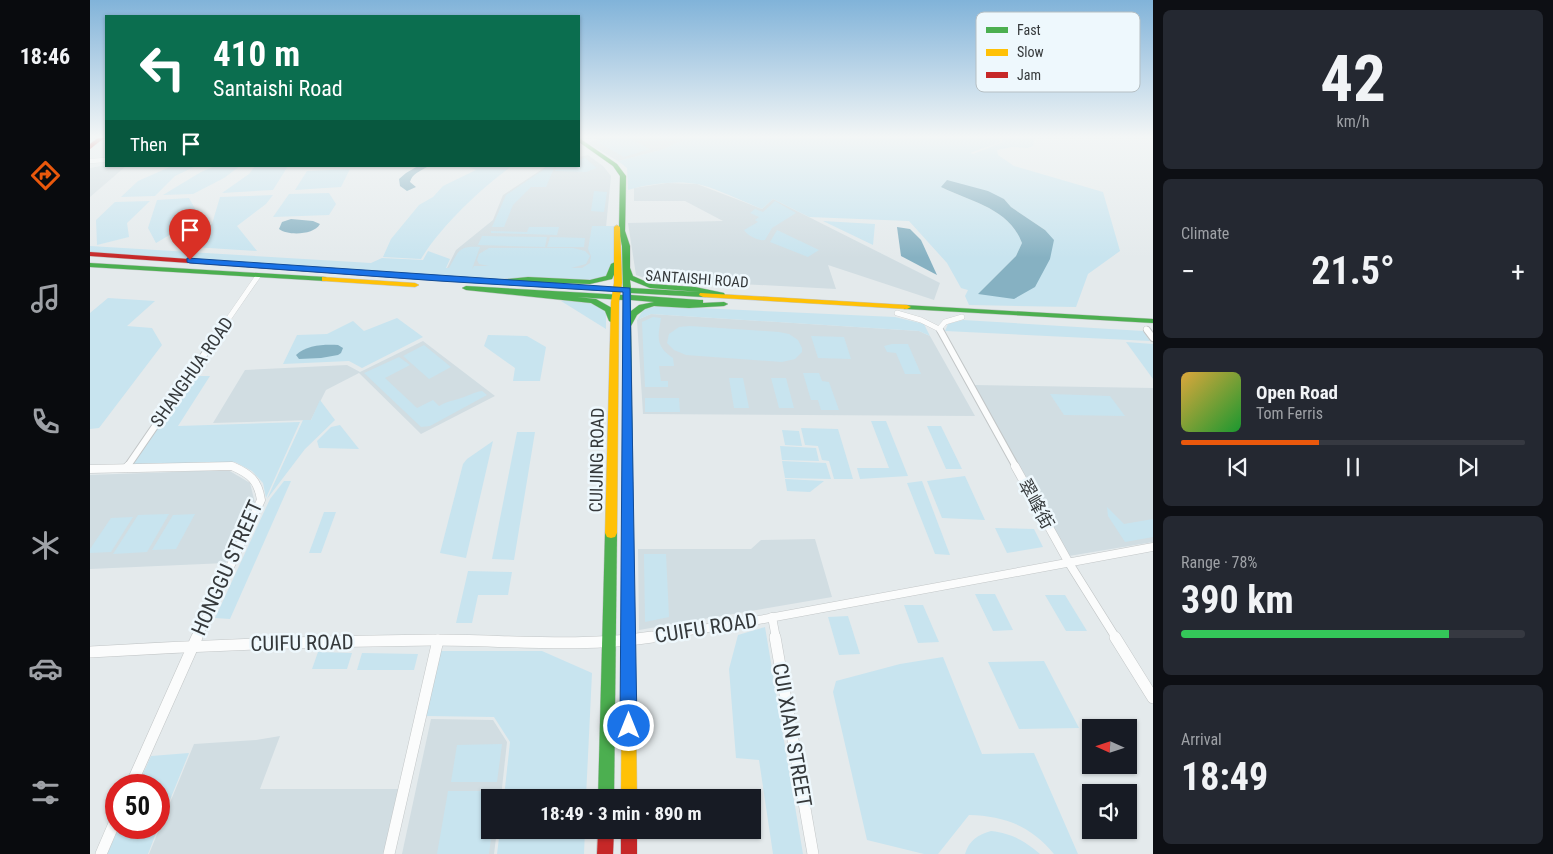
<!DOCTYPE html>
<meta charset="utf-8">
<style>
:root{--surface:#171b24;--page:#242831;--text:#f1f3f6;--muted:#9ea1a6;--line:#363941;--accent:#ea580c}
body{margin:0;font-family:"Roboto Condensed","Noto Sans SC",sans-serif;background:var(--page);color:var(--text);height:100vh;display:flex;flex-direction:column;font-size:19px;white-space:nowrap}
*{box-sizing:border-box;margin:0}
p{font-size:16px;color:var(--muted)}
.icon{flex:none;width:28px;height:28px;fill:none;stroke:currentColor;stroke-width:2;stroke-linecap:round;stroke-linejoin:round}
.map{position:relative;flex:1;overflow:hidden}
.drawer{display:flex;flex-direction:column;gap:10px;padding:10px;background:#0d0f14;width:400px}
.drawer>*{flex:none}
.hud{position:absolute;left:15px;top:15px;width:475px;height:152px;border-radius:0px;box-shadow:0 1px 4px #0004;background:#0b6e4f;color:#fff;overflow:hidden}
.needle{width:32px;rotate:273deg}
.controls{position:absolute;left:992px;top:719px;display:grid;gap:10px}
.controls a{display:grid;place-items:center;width:55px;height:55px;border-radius:0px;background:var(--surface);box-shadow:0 1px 4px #0004;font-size:25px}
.speed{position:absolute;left:15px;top:774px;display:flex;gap:10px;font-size:25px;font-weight:700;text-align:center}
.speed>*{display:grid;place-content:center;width:65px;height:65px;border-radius:50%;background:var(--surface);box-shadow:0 1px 4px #0004;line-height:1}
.speed .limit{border:8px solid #d22;background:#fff;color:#111}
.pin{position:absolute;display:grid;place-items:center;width:42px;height:42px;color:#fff;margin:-51px -21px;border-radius:50% 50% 50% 0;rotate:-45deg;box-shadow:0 0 5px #0007}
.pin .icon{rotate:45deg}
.me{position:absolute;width:55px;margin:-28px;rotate:0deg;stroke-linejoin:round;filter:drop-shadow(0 0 4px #0008)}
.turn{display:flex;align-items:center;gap:18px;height:105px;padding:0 25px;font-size:22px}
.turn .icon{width:65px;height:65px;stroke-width:2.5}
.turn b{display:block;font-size:35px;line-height:42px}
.then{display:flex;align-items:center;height:48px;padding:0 25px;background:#0003;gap:10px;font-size:19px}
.big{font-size:38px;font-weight:700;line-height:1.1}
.drawer .card{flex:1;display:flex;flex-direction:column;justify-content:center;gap:8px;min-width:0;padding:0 18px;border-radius:8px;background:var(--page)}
.drawer .dial{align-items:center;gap:0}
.dial b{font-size:65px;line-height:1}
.song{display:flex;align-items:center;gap:15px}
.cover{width:60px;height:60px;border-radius:8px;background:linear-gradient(135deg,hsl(40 70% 55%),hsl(130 70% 35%))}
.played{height:5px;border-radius:2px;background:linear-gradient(90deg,var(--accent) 40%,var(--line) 40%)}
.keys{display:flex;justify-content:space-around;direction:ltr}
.heat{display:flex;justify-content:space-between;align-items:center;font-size:28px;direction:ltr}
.charge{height:8px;border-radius:4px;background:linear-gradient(90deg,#34c759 78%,var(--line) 0)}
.trip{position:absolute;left:391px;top:789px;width:280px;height:50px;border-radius:0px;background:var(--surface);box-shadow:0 1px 4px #0004;font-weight:700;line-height:50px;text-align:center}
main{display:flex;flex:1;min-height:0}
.tab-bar{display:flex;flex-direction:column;width:90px;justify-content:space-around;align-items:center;background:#090b0e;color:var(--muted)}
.tab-bar .icon{width:35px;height:35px}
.tab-bar .selected{color:var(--accent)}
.tab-bar b{font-size:22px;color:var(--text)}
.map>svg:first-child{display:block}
.built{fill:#d1dde2}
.green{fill:#c8e4ef;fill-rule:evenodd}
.water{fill:#86b1c2}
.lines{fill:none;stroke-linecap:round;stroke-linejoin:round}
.street-far4-casing{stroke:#c2c6c7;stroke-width:5}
.street-far3-casing{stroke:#c2c6c7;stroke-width:5.5}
.street-far2-casing{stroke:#c2c6c7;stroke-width:8}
.street-far1-casing{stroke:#c2c6c7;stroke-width:9}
.street-casing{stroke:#c2c6c7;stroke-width:12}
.fast-casing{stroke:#c2c6c7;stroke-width:1}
.slow-casing{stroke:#c2c6c7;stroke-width:1}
.jam-casing{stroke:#c2c6c7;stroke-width:1}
.street-far4{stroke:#fbfcfc;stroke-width:4.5}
.street-far3{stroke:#fbfcfc;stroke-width:5}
.street-far2{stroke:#fbfcfc;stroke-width:6}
.street-far1{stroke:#fbfcfc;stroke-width:8}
.street{stroke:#fbfcfc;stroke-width:11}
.fast{fill:#4caf50;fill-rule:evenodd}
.slow{fill:#ffc107;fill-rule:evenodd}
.jam{fill:#c62828;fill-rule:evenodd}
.route{fill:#1a73e8;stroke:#114b97}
.labels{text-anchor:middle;stroke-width:5;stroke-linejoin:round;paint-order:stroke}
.far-street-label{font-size:15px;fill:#35393b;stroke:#eef8fd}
.street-label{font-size:18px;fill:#35393b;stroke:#eef8fd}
.near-street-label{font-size:21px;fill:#35393b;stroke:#eef8fd}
.key{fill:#eef8fd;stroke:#b6bfc3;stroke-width:1}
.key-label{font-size:14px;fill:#35393b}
</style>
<main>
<nav class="tab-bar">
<b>18:46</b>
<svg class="icon selected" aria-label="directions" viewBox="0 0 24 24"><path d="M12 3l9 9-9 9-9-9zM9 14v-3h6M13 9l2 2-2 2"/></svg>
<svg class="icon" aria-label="music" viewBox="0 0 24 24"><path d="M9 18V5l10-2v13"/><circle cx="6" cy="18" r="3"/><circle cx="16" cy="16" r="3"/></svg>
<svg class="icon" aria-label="phone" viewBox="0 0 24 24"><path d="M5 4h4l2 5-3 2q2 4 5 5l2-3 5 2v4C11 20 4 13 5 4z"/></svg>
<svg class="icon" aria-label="climate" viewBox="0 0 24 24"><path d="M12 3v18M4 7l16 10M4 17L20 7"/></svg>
<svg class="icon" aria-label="car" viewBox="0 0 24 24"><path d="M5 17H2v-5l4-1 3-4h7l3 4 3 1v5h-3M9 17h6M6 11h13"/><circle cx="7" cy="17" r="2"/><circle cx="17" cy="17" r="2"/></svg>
<svg class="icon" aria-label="filters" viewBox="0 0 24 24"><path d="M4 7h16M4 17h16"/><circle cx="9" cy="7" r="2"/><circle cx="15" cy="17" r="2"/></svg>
</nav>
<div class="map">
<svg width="1063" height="854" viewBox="0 0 1063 854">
<rect width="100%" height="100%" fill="#e4eaec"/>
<!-- built -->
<g class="built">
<path d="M512,138H591L594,140L571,150L528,161L497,143Z"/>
<path d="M498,155L513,166L521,176L513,258L496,273L356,270L366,250L403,220L413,195L457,166H489V157Z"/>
<path d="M16,165L36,166L0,197V168Z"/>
<path d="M577,183L607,184L672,209L683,199L850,283L844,300L738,265L746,289L557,279L546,275L538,223L633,221L595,201H544V188Z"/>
<path d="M561,314L829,331L840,336L885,416L553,414L547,320Z"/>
<path d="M333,341L405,396L331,434L269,373L236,390L221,420L123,423L155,370L257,365L270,372Z"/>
<path d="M884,385L1063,388V542L979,556Z"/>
<path d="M138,470L160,483L165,503L136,563L0,569V475Z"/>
<path d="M725,539L742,597L549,630L548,549H661L671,540Z"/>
<path d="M341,719L403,720L417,742L411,797L400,798V830H407L404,854H312Z"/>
<path d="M190,736L170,789H317L303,854H59L104,744L166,740Z"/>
</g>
<!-- green -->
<g class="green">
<path d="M521,138H539L560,149L534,157L507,142Z"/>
<path d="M591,138H909L911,142L880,153L907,161L883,154L913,142L911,138H942L944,141L943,146L938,148L922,147L907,150L908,155L924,166L1013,192L1030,251L998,274L986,307L879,305L875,296L878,290L871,288L857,263L819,221L719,217L683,199L672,209C654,202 624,187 607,184C587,180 557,184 538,190L537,168L528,161L571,150L594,140ZM851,187L914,199L921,207L955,230L888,294L926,256L932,243C919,208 881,202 851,187Z"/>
<path d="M495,158L507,168L496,172L465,171L467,166H489V160Z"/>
<path d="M82,166H106L85,176L65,196L31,197L48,181Z"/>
<path d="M125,166H150L134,178L103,194L73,195L111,172Z"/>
<path d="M165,166H198L183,190L132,193L159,174Z"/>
<path d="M376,166H422C392,187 350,227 331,259L293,257L301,239L329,205L343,197L353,186L386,170Z"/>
<path d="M459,166H465L456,187H441L423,205L414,227H402L416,195Z"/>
<path d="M260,169L251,187L205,190L217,171Z"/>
<path d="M504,191L517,192L514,212L501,211Z"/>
<path d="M239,193L246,204L239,215L183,217L199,194Z"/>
<path d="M183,195L176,204L147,226L167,251L87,246L122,224L130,197Z"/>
<path d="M99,198L107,212L98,224L66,243L58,228L67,200Z"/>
<path d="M60,201L37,223L39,237L7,245L6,220L25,202Z"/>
<path d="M685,201L706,213L682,228L675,240C668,241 658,236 654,230L668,222L665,220L669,217L660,213L665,209L673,212Z"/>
<path d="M733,221L785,224L783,245Z"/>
<path d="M502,226H527L524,270L511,280L438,279L403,281L0,254V246L281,263L292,258L333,260L338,251L360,259L356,268H359C369,250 369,246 390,247L382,269L384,266H399L389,264L387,260L389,254L399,248H483L495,251L500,256L496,264L481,268H492L500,263L501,256L498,249Z"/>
<path d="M439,227H469L467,235L401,233V231L437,232Z"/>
<path d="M687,230L729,250L718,257L680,242Z"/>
<path d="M392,236L457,237L455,247L388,245Z"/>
<path d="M460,237L495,238L494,247H457Z"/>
<path d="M18,298L65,301L37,326L62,328L72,345L9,428L0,429V313Z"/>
<path d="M478,299C492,301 505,302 516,312V329L471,301Z"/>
<path d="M566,306L805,317L834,324L840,336L829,331L561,314L547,320L553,310Z"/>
<path d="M563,317L571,318C568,337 565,346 583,358L584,366H569L571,381H578V387H555L552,322Z"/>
<path d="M307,318L333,337L272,368L259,361L193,364L207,335L237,334L263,321L274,331Z"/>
<path d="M873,320L1053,331L1060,341L855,331L858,324Z"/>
<path d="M600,326L689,332L699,334L708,340L712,348V352L705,359L692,362L596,355L584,350L577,343L579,334L589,327Z"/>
<path d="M398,335L437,336L456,347L450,381H423L425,368L394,346Z"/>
<path d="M721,336L754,337L761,359L728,358Z"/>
<path d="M1036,342L1063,344V379Z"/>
<path d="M802,344H818L831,374H815L806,353L797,352L794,346Z"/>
<path d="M334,345L361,367L339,379L313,356Z"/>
<path d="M309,357L320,365L295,378L327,408L343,400L349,406C356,402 361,401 368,399C377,397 383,392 392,391L397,395L340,426L331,427L274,373Z"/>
<path d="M713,373H729L732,381L739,382L749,410H731L728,400H721Z"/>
<path d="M102,376H120L88,426L210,422L176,498L173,483L162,471L145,462L43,464Z"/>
<path d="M639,378H653L659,408H644Z"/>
<path d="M681,378H696L704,408H689Z"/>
<path d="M960,394L1020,396L1035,416L974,415Z"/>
<path d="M555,398H589L590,412H555Z"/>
<path d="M230,400L245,420L215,449L177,499L213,420H221Z"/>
<path d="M781,421H796L818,476L770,479L767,468H799Z"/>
<path d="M250,425L269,449L229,448L227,441L241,427Z"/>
<path d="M837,426H851L872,469H856Z"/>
<path d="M711,428L748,429L763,479H744L739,461L732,460L728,446L715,445Z"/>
<path d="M692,430L709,431L712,446L695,445Z"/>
<path d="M427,432H445L424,560L402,559Z"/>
<path d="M403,441L376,558L350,553L373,464L377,459Z"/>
<path d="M690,446L726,448L729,461L692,460Z"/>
<path d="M692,461L736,463L741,479L695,478Z"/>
<path d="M875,476L895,520L852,518L837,481Z"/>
<path d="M695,479L734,481L720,492L697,491Z"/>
<path d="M194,481H201L140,619L125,618L180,499Z"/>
<path d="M832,481L860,555L845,554L817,483Z"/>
<path d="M1017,507L1034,524L1063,519V537L1035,542L1018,516Z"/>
<path d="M234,512H246L231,553H219Z"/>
<path d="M79,514L57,552L23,554L48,515Z"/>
<path d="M105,514L86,549L62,550L83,515Z"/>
<path d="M43,517L21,552L0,553V549L21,518Z"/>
<path d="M905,528L944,529L953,547L917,553Z"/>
<path d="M554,554H576L579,617L555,622Z"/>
<path d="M378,571L422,572L418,595H388L382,623H366Z"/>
<path d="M885,594H905L923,630L903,631Z"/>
<path d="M955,595H975L997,631H976Z"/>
<path d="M814,605H833L849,642L828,643Z"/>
<path d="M758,616L770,654L749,655L738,617Z"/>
<path d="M675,627L713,854H683L669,760L646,758L639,669L648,635Z"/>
<path d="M349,651H452L502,673L496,797H414L420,742L404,717L335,716Z"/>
<path d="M228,652L262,653L257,669H222Z"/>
<path d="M272,653L328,654L324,670H267Z"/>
<path d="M853,657L892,754L944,753L988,854H964C941,826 915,816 879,815L848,854H834L777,840L743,692L746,681L810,664Z"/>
<path d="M954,661L989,728L929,729L898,662Z"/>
<path d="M412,744L407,782H361L367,745Z"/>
<path d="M99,753L69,827V785H48L61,756Z"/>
<path d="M358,791H407L406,797L400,798V830H402L399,854H347Z"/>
<path d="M29,828H68L58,854H17Z"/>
<path d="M410,830H495L494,854H407Z"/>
<path d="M901,831C923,834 933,840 950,854H875C879,840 888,835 901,831Z"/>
</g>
<!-- water -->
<g class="water">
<path d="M328,166L337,167C330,171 322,174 320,182L326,187L317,191L310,186L309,179L316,173Z"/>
<path d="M857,180L898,191L914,199L921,207L955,230L964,240L960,259L945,287L924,299L888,294L926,256L932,243C919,208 881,202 851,187Z"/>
<path d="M201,219L223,221L230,224C224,235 198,236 189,229L192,222Z"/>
<path d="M807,227L820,229L831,240L847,275L811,256Z"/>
<path d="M248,345L253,348L251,353L248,355L231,358L209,359L206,355C216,345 235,344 248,345Z"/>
</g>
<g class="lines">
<!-- street-far4 casing -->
<g class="street-far4-casing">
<path id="street-far4" d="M0,161L16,160"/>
</g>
<!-- street-far3 casing -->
<g class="street-far3-casing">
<g id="street-far3">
<path d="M807,313L831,320L849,329"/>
<path d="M1056,329L1058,331"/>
<path d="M130,331L168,276"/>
<path d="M850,331L849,329L855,322L872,317"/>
</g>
</g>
<!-- street-far2 casing -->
<g class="street-far2-casing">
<g id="street-far2">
<path d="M850,330L926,467"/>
<path d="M1057,330L1063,338"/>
<path d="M37,467L131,330"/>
<path d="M99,467H144"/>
</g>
</g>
<!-- street-far1 casing -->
<g class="street-far1-casing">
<g id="street-far1">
<path d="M925,466L979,563L1026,638"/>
<path d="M36,468L38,466"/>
<path d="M0,469L142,466C160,474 168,480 171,500L107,638"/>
<path d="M682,617L686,638"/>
<path d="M554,638L663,621L1063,547"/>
</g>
</g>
<!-- street casing -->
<g class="street-casing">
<g id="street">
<path d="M685,637L723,854"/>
<path d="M1025,637L1063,698"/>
<path d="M0,652C114,645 229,641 343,640C416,640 491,648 562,637"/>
<path d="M41,785L107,637"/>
<path d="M11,854L26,819"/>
<path d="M299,854L348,640"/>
</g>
</g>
<!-- fast casing -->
<g class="fast-casing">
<g id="fast">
<path d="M489,138L527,164L536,176L535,231L540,246V268L543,276L561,284L605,287L634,293L635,295L631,297L616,294V297H613L541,293V295L610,300H613V303L634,302L638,304L634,306L599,308L564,306L555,309L547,315L541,326L543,483L542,486L538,487L534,486L533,483V300L487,297L506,299L522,308L527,321L523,323L519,321L515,311L501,303L376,290L372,288L376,286L533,295V292L322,279L318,277L322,275L406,280L438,277L500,280L516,276L521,264L525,262L529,264L522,279L500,284L433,282L533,288L532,246L529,231L530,176L523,166L489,142ZM540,280L560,288L610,292L541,288ZM541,300L564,302L549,305L541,311Z"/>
<path d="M0,263L235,277L239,279L235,281L0,267Z"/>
<path d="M814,305L1063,319V323L817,309H814Z"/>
<path d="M521,528L525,529L527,533L524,798H508L515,533L517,529Z"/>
</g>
</g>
<!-- slow casing -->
<g class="slow-casing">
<g id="slow">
<path d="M527,225L530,227L532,283L529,302L527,533L525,537L521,538L517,537L515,533L521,302L524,283V227Z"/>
<path d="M232,277L325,283L329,285L325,287L235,281H232Z"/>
<path d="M610,293L817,305L821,307L817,309L613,297L609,295Z"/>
<path d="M538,479L542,480L543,483L547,798H531L533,483L534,480Z"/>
</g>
</g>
<!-- jam casing -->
<g class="jam-casing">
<g id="jam">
<path d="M8,138H14L0,149V144Z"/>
<path d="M0,252L322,275L326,277L322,279L0,256Z"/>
<path d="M508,830H524L523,854H507Z"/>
<rect x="531" y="830" width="16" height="24"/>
</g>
</g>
<!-- street-far4 -->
<use href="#street-far4" class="street-far4"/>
<!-- street-far3 -->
<use href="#street-far3" class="street-far3"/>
<!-- street-far2 -->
<use href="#street-far2" class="street-far2"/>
<!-- street-far1 -->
<use href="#street-far1" class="street-far1"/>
<!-- street -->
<use href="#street" class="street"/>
<!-- fast -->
<use href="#fast" class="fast"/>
<!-- slow -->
<use href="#slow" class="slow"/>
<!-- jam -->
<use href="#jam" class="jam"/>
</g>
<!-- sky -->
<linearGradient id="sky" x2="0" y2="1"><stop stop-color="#81b3d9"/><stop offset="0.53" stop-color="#f3f6f6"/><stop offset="1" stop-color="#f3f6f6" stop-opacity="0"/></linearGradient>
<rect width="1063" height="258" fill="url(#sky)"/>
<!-- route -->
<path class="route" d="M97,258L540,288L547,726L545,732L539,735L533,732L530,726L533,292L349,281L100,263L97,262Z"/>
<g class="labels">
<!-- far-street labels -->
<g class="far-street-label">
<text transform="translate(607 279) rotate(4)" y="5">SANTAISHI ROAD</text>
</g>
<!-- street labels -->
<g class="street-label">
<text transform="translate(102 372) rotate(-55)" y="6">SHANGHUA ROAD</text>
<text transform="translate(507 460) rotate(-89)" y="6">CUIJING ROAD</text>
<text transform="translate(946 504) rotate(61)" y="6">翠峰街</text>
</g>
<!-- near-street labels -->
<g class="near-street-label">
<text transform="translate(137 568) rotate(-66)" y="7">HONGGU STREET</text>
<text transform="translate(616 628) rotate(-9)" y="7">CUIFU ROAD</text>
<text transform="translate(212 643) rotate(-1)" y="7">CUIFU ROAD</text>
<text transform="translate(702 735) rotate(80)" y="7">CUI XIAN STREET</text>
</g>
</g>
<!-- legend -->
<rect x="886" y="12" width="164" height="80" rx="8" class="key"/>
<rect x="896" y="27" width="22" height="6" fill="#4caf50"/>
<rect x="896" y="49" width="22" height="7" fill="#ffc107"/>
<rect x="896" y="72" width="22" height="6" fill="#c62828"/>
<g class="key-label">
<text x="927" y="35">Fast</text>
<text x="927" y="57">Slow</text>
<text x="927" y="80">Jam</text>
</g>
</svg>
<div class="controls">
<a><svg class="needle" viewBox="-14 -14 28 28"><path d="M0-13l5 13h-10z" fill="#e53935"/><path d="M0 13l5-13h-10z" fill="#9ea1a6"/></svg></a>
<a><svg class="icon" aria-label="sound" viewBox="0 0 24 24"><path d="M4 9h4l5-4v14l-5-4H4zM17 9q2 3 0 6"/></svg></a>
</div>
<div class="speed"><div class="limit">50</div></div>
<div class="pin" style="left:100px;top:260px;background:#d93025"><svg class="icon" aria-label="arrive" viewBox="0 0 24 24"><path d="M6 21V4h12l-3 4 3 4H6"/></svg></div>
<svg class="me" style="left:539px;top:726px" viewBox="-20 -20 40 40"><circle r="17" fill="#1a73e8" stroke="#fff" stroke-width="3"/><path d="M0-11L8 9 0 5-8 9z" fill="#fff"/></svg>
<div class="trip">18:49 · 3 min · 890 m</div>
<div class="hud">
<div class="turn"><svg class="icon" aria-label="left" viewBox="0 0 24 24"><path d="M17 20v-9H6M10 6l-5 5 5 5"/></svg><div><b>410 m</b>Santaishi Road</div></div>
<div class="then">Then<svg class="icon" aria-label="arrive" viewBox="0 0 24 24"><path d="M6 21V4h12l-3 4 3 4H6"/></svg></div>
</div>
</div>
<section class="drawer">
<div class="card dial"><b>42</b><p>km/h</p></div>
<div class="card"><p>Climate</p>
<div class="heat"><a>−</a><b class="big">21.5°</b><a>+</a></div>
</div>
<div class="card">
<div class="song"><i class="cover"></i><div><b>Open Road</b><p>Tom Ferris</p></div></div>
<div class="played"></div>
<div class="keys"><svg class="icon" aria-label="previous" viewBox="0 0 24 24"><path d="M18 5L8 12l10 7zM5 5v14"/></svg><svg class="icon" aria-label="pause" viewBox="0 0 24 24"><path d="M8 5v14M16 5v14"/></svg><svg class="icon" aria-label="next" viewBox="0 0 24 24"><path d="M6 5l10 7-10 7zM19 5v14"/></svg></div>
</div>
<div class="card"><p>Range · 78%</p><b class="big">390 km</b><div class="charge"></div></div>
<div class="card"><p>Arrival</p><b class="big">18:49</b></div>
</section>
</main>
